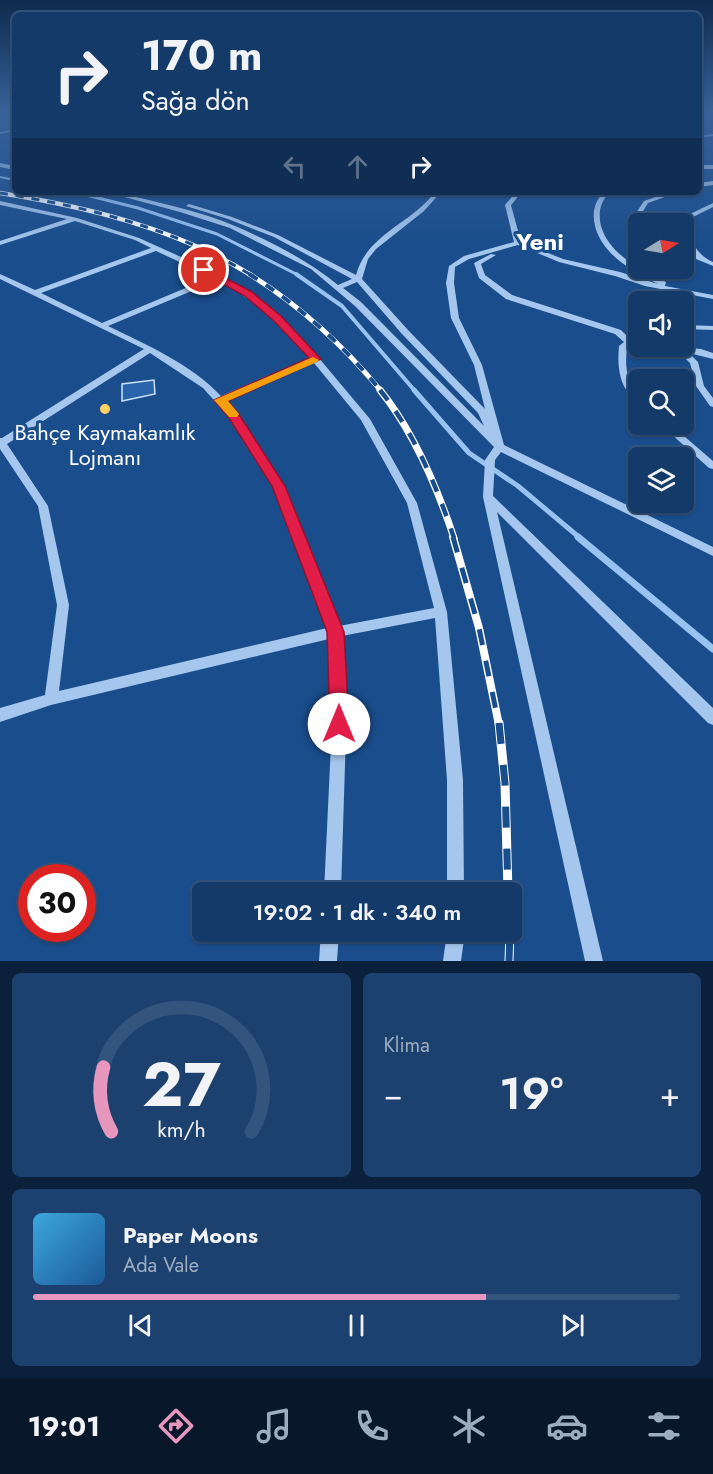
<!DOCTYPE html>
<html lang="tr">
<meta charset="utf-8">
<style>
:root{--surface:#143a69;--page:#1d416f;--text:#f1f3f6;--muted:#9dadc0;--line:#33547d;--accent:#e797bd}
body{margin:0;font-family:Jost,sans-serif;background:var(--page);color:var(--text);height:100vh;display:flex;flex-direction:column;font-size:22px;white-space:nowrap}
*{box-sizing:border-box;margin:0}
p{font-size:20px;color:var(--muted)}
.icon{flex:none;width:33px;height:33px;fill:none;stroke:currentColor;stroke-width:2;stroke-linecap:round;stroke-linejoin:round}
.map{position:relative;height:961px;overflow:hidden}
.details{display:flex;flex-direction:column;gap:12px;padding:12px;background:#0b203a;flex:1}
.details>*{flex:none}
.hud{position:absolute;left:12px;top:12px;width:690px;height:183px;border-radius:9px;box-shadow:0 2px 4px #0004,0 0 0 2px var(--line);background:#143a69;color:var(--text);overflow:hidden}
.needle{width:39px;rotate:79deg}
.controls{position:absolute;left:628px;top:213px;display:grid;gap:12px}
.controls a{display:grid;place-items:center;width:66px;height:66px;border-radius:9px;background:var(--surface);box-shadow:0 2px 4px #0004,0 0 0 2px var(--line);font-size:30px}
.speed{position:absolute;left:18px;top:864px;display:flex;gap:12px;font-size:30px;font-weight:700;text-align:center}
.speed>*{display:grid;place-content:center;width:78px;height:78px;border-radius:50%;background:var(--surface);box-shadow:0 2px 4px #0004,0 0 0 2px var(--line);line-height:1}
.speed .limit{border:9px solid #d22;background:#fff;color:#111}
.pin{position:absolute;display:grid;place-items:center;width:51px;height:51px;color:#fff;margin:-26px;border:3px solid #fff;border-radius:50%;box-shadow:0 2px 6px #0007}
.me{position:absolute;width:66px;margin:-33px;rotate:0deg;stroke-linejoin:round;filter:drop-shadow(0 0 4px #0008)}
.turn{display:flex;align-items:center;gap:21px;height:126px;padding:0 30px;font-size:27px}
.turn .icon{width:78px;height:78px;stroke-width:2.5}
.turn b{display:block;font-size:42px;line-height:51px}
.lanes{display:flex;align-items:center;height:57px;padding:0 30px;background:#0003;justify-content:center;gap:30px;direction:ltr}
.lanes .off{opacity:.35}
.big{font-size:45px;font-weight:600;line-height:1.1}
.details .card{flex:1;display:flex;flex-direction:column;justify-content:center;gap:9px;min-width:0;padding:0 21px;border-radius:9px;background:var(--page)}
.details .dial{align-items:center;gap:0}
.dial svg{height:156px;overflow:visible;fill:none;stroke:var(--line);stroke-width:7;stroke-linecap:round;text-anchor:middle}
.dial text{fill:var(--text);stroke:none}
.song{display:flex;align-items:center;gap:18px}
.cover{width:72px;height:72px;border-radius:9px;background:linear-gradient(135deg,hsl(200 70% 55%),hsl(210 70% 35%))}
.played{height:6px;border-radius:3px;background:linear-gradient(90deg,var(--accent) 70%,var(--line) 70%)}
.keys{display:flex;justify-content:space-around;direction:ltr}
.heat{display:flex;justify-content:space-between;align-items:center;font-size:33px;direction:ltr}
.details .tiles{flex:1;display:grid;gap:12px;grid-template-columns:1fr 1fr}
.card:last-child{grid-column:span 2}
.trip{position:absolute;left:192px;top:882px;width:330px;height:60px;border-radius:9px;background:var(--surface);box-shadow:0 2px 4px #0004,0 0 0 2px var(--line);font-weight:600;line-height:60px;text-align:center}
.tab-bar{display:flex;height:96px;justify-content:space-around;align-items:center;background:#08172a;color:var(--muted)}
.tab-bar .icon{width:42px;height:42px}
.tab-bar .selected{color:var(--accent)}
.tab-bar b{font-size:27px;color:var(--text)}
.map>svg:first-child{display:block}
.lines{fill:none;stroke-linecap:round;stroke-linejoin:round}
.stream-far4{stroke:#98c2f0;stroke-width:2}
.stream-far3{stroke:#98c2f0;stroke-width:3}
.stream-far2{stroke:#98c2f0;stroke-width:4}
.stream-far1{stroke:#98c2f0;stroke-width:5}
.stream{stroke:#98c2f0;stroke-width:7}
.building{fill:#2964aa;stroke:#cbe1fa;stroke-width:1.5}
.minor{fill:#a5c7ed;fill-rule:evenodd}
.rail-far4-casing{stroke:#fff;stroke-width:4.5}
.rail-far3-casing{stroke:#fff;stroke-width:5}
.rail-far2-casing{stroke:#fff;stroke-width:7}
.rail-far1-casing{stroke:#fff;stroke-width:8}
.rail-casing{stroke:#fff;stroke-width:9}
.rail-far4{stroke:#1a4d8c;stroke-width:3;stroke-dasharray:8;stroke-linecap:butt}
.rail-far3{stroke:#1a4d8c;stroke-width:4;stroke-dasharray:10;stroke-linecap:butt}
.rail-far2{stroke:#1a4d8c;stroke-width:4.5;stroke-dasharray:13;stroke-linecap:butt}
.rail-far1{stroke:#1a4d8c;stroke-width:5;stroke-dasharray:16;stroke-linecap:butt}
.rail{stroke:#1a4d8c;stroke-width:7;stroke-dasharray:21;stroke-linecap:butt}
.route{fill:#e11d48;stroke:#92132f;stroke-width:1.5}
.slow{fill:#f59e0b}
.poi-dot{fill:#ffd062;stroke:#1a4d8c;stroke-width:2}
.labels{text-anchor:middle;stroke-width:6;stroke-linejoin:round;paint-order:stroke}
.poi-label{font-size:22px;fill:#fff;stroke:#1a4d8c}
.far-district-label{font-size:24px;font-weight:bold;fill:#fff;stroke:#1a4d8c}
</style>
<div class="map">
<svg width="713" height="961" viewBox="0 0 713 961">
<rect width="100%" height="100%" fill="#1a4d8c"/>
<g class="lines">
<!-- stream-far4 -->
<g class="stream-far4">
<path d="M0,133L15,130"/>
<path d="M0,177L15,180"/>
</g>
<!-- stream-far3 -->
<path class="stream-far3" d="M74,192L138,208L217,234L298,275"/>
<!-- stream-far2 -->
<path class="stream-far2" d="M296,274L342,306L415,391"/>
<!-- stream-far1 -->
<path class="stream-far1" d="M414,390L469,453L518,486L580,538"/>
<!-- stream -->
<path class="stream" d="M578,537L713,649"/>
</g>
<!-- building -->
<path class="building" d="M154,380L155,394L122,401V384Z"/>
<g class="lines">
<!-- minor -->
<g class="minor">
<path d="M713,134V136L699,138V136Z"/>
<path d="M0,163L15,166V170L0,167Z"/>
<rect x="699" y="165" width="14" height="4"/>
<path d="M713,181V185L699,187V183Z"/>
<path d="M106,192H116C155,202 197,210 235,226C270,241 309,261 338,285L352,279L274,237L228,219L186,206L189,204L232,217L278,235L356,275C367,234 411,224 435,192H441L424,211L376,249L368,259L362,279L408,330L485,409L474,365L451,318L446,283L449,266L464,256L514,242L505,205L516,192H522L511,205L521,242L563,259L620,272L658,284C633,271 603,256 595,226C592,213 594,202 604,192H610C600,202 598,212 601,226C610,256 641,269 666,282L665,286L713,295V299L645,286L615,276L559,262L518,245L469,259L455,267L454,283L459,318L482,365L504,445L713,547V556L501,452L495,460L493,496L713,708V725L708,723L497,512L603,961H585L483,497L485,460L494,447L355,306L311,269L230,228L180,212ZM357,282L402,334L478,413L484,426L361,302L343,288Z"/>
<path d="M670,192H679L648,203L640,216L645,224H639L634,216L644,201Z"/>
<path d="M0,201L77,218L139,238L221,275L252,293L280,317L308,345L370,419L417,503L447,612L463,780L464,892H447V780L435,618L342,636L347,701L341,892H324L333,701L329,639L51,705L0,722V708L45,695L57,605L38,506L0,449V438H2L144,349L0,279V274L35,290L151,248L135,240L75,221L0,245V241L67,219L0,205ZM156,251L212,277L102,323L41,293ZM218,280C253,299 284,327 310,358L221,396C191,364 147,345 108,326ZM150,353L203,388L230,418L274,486L327,628L59,691L69,605L48,506L7,444ZM314,363L361,420L407,503L434,608L339,626L284,486L237,414L225,401Z"/>
<path d="M713,203V207L691,218C686,236 696,255 713,262V266L684,254V250L694,254C685,242 681,229 686,216Z"/>
<path d="M491,254L496,255L481,264L485,275L512,295L621,330L631,340L639,337V342L627,347C626,358 625,368 629,378C633,387 639,391 639,401C619,391 617,366 619,346L624,342L615,334L506,299L479,278L474,263Z"/>
<path d="M684,325L713,326V330L684,329Z"/>
<path d="M672,346L701,349L713,353V359L689,353L698,362L704,386L713,398V407L710,406L696,386L690,363Z"/>
<path d="M660,424H670L713,461V469L709,468Z"/>
<path d="M321,932H339L337,961H319Z"/>
<path d="M447,932H465L461,961H443Z"/>
</g>
<!-- rail-far4 casing -->
<g class="rail-far4-casing">
<path id="rail-far4" d="M0,193C87,207 175,228 251,275"/>
</g>
<!-- rail-far3 casing -->
<g class="rail-far3-casing">
<path id="rail-far3" d="M249,274C299,305 343,345 381,391"/>
</g>
<!-- rail-far2 casing -->
<g class="rail-far2-casing">
<path id="rail-far2" d="M380,390C414,432 437,487 454,538"/>
</g>
<!-- rail-far1 casing -->
<g class="rail-far1-casing">
<path id="rail-far1" d="M453,537L479,628L499,725"/>
</g>
<!-- rail casing -->
<g class="rail-casing">
<g id="rail">
<path d="M499,723L505,783L508,892"/>
<path d="M509,961L510,932"/>
</g>
</g>
<!-- rail-far4 -->
<use href="#rail-far4" class="rail-far4"/>
<!-- rail-far3 -->
<use href="#rail-far3" class="rail-far3"/>
<!-- rail-far2 -->
<use href="#rail-far2" class="rail-far2"/>
<!-- rail-far1 -->
<use href="#rail-far1" class="rail-far1"/>
<!-- rail -->
<use href="#rail" class="rail"/>
</g>
<!-- sky -->
<linearGradient id="sky" x2="0" y2="1"><stop stop-color="#0e2a4d"/><stop offset="0.45" stop-color="#386299"/><stop offset="1" stop-color="#386299" stop-opacity="0"/></linearGradient>
<rect width="713" height="246" fill="url(#sky)"/>
<!-- route -->
<path class="route" d="M201,268H207L252,292L281,316L321,359L228,401L240,416L285,486L344,632L349,724L346,730L339,733L332,730L330,724L327,632L272,486L229,418L214,400L309,358L274,321L245,296L201,272Z"/>
<!-- slow -->
<path class="slow" d="M313,357L319,360L317,362L228,401L239,414L237,417H229L214,400Z"/>
<!-- markers -->
<circle class="poi-dot" cx="105" cy="409" r="6"/>
<g class="labels">
<!-- poi labels -->
<g class="poi-label">
<text x="105" y="440">Bahçe Kaymakamlık<tspan x="105" dy="25">Lojmanı</tspan></text>
</g>
<!-- far-district labels -->
<g class="far-district-label">
<text x="540" y="250">Yeni</text>
</g>
</g>
</svg>
<div class="controls">
<a><svg class="needle" viewBox="-14 -14 28 28"><path d="M0-13l5 13h-10z" fill="#e53935"/><path d="M0 13l5-13h-10z" fill="#9dadc0"/></svg></a>
<a><svg class="icon" aria-label="sound" viewBox="0 0 24 24"><path d="M4 9h4l5-4v14l-5-4H4zM17 9q2 3 0 6"/></svg></a>
<a><svg class="icon" aria-label="search" viewBox="0 0 24 24"><circle cx="10" cy="10" r="6"/><path d="M15 15l6 6"/></svg></a>
<a><svg class="icon" aria-label="layers" viewBox="0 0 24 24"><path d="M12 4l9 5-9 5-9-5zM3 14l9 5 9-5"/></svg></a>
</div>
<div class="speed"><div class="limit">30</div></div>
<div class="pin" style="left:204px;top:270px;background:#d93025"><svg class="icon" aria-label="arrive" viewBox="0 0 24 24"><path d="M6 21V4h12l-3 4 3 4H6"/></svg></div>
<svg class="me" style="left:339px;top:724px" viewBox="-20 -20 40 40"><circle r="19" fill="#fff"/><path d="M0-13L10 11 0 6-10 11z" fill="#e11d48"/></svg>
<div class="trip">19:02 · 1 dk · 340 m</div>
<div class="hud">
<div class="turn"><svg class="icon" aria-label="right" viewBox="0 0 24 24"><path d="M7 20v-9h11M14 6l5 5-5 5"/></svg><div><b>170 m</b>Sağa dön</div></div>
<div class="lanes"><svg class="icon off" aria-label="left" viewBox="0 0 24 24"><path d="M17 20v-9H6M10 6l-5 5 5 5"/></svg><svg class="icon off" aria-label="ahead" viewBox="0 0 24 24"><path d="M12 20V5M6 11l6-6 6 6"/></svg><svg class="icon" aria-label="right" viewBox="0 0 24 24"><path d="M7 20v-9h11M14 6l5 5-5 5"/></svg></div>
</div>
</div>
<section class="details">
<div class="tiles">
<div class="card dial"><svg viewBox="0 0 100 80">
<path d="M14 69A42 42 0 1 1 86 69"/>
<path d="M14 69A42 42 0 0 1 10 36" stroke="#e797bd"/>
<text x="50" y="56" font-size="32" font-weight="700">27</text>
<text x="50" y="72" font-size="11">km/h</text>
</svg></div>
<div class="card"><p>Klima</p>
<div class="heat"><a>−</a><b class="big">19°</b><a>+</a></div>
</div>
<div class="card">
<div class="song"><i class="cover"></i><div><b>Paper Moons</b><p>Ada Vale</p></div></div>
<div class="played"></div>
<div class="keys"><svg class="icon" aria-label="previous" viewBox="0 0 24 24"><path d="M18 5L8 12l10 7zM5 5v14"/></svg><svg class="icon" aria-label="pause" viewBox="0 0 24 24"><path d="M8 5v14M16 5v14"/></svg><svg class="icon" aria-label="next" viewBox="0 0 24 24"><path d="M6 5l10 7-10 7zM19 5v14"/></svg></div>
</div>
</div>
</section>
<nav class="tab-bar">
<b>19:01</b>
<svg class="icon selected" aria-label="directions" viewBox="0 0 24 24"><path d="M12 3l9 9-9 9-9-9zM9 14v-3h6M13 9l2 2-2 2"/></svg>
<svg class="icon" aria-label="music" viewBox="0 0 24 24"><path d="M9 18V5l10-2v13"/><circle cx="6" cy="18" r="3"/><circle cx="16" cy="16" r="3"/></svg>
<svg class="icon" aria-label="phone" viewBox="0 0 24 24"><path d="M5 4h4l2 5-3 2q2 4 5 5l2-3 5 2v4C11 20 4 13 5 4z"/></svg>
<svg class="icon" aria-label="climate" viewBox="0 0 24 24"><path d="M12 3v18M4 7l16 10M4 17L20 7"/></svg>
<svg class="icon" aria-label="car" viewBox="0 0 24 24"><path d="M5 17H2v-5l4-1 3-4h7l3 4 3 1v5h-3M9 17h6M6 11h13"/><circle cx="7" cy="17" r="2"/><circle cx="17" cy="17" r="2"/></svg>
<svg class="icon" aria-label="filters" viewBox="0 0 24 24"><path d="M4 7h16M4 17h16"/><circle cx="9" cy="7" r="2"/><circle cx="15" cy="17" r="2"/></svg>
</nav>
